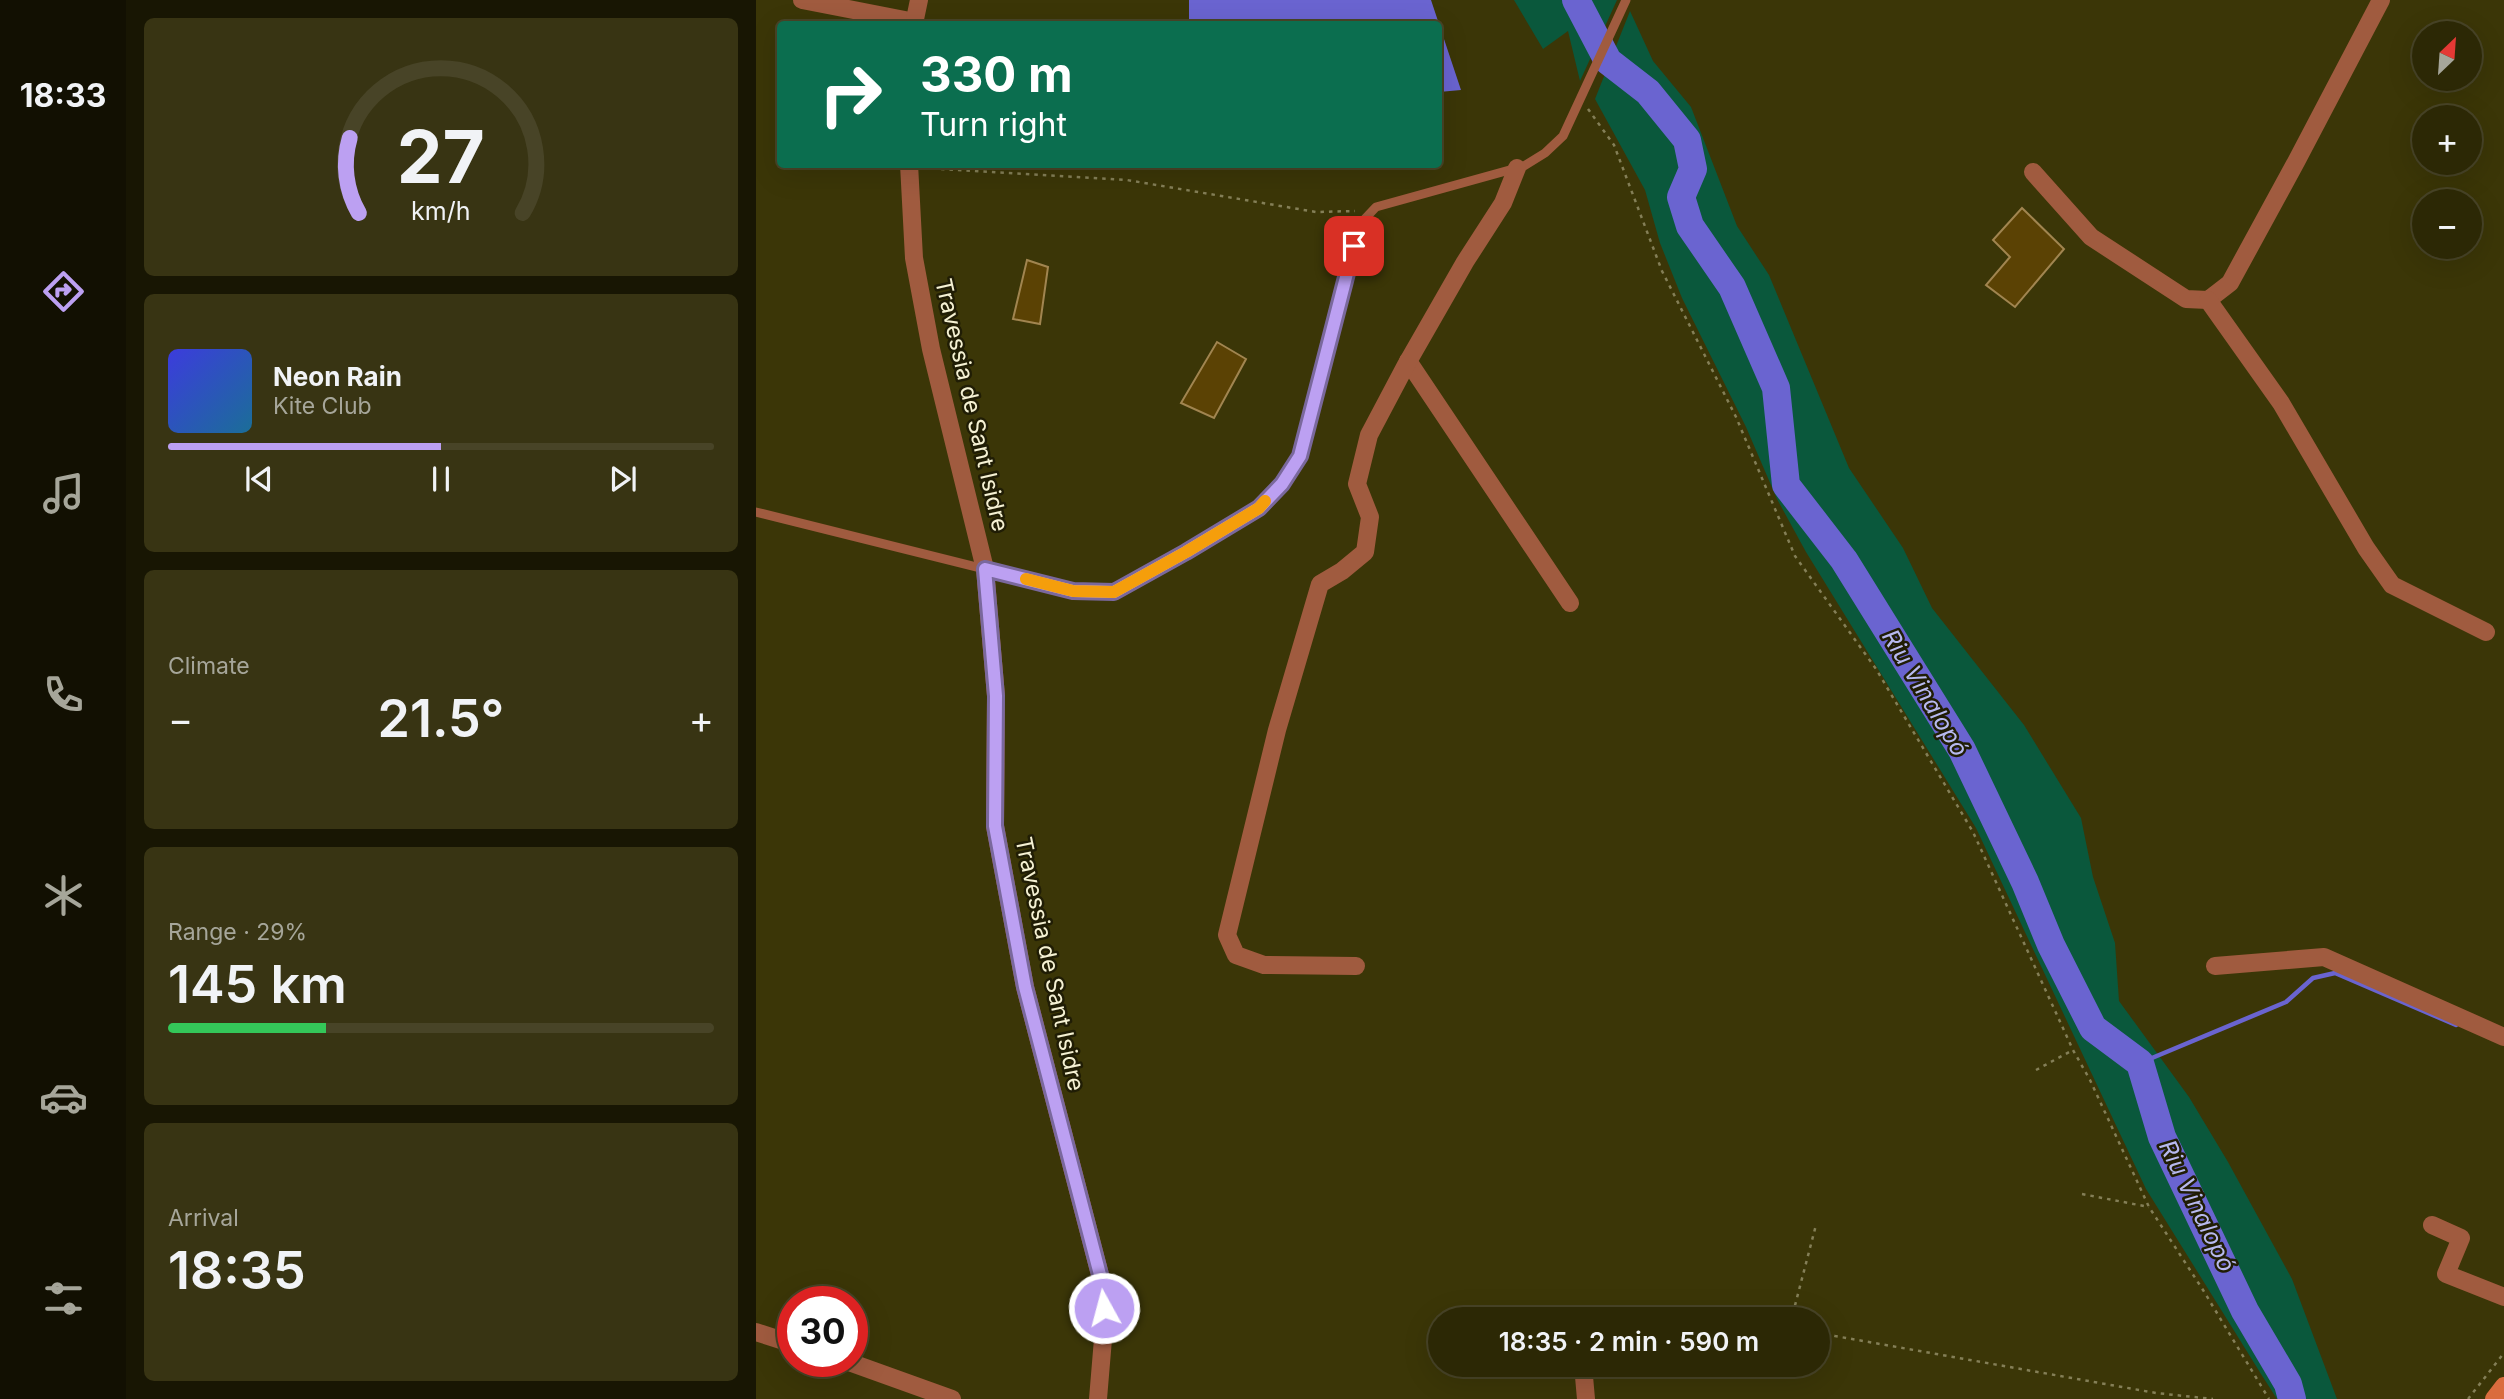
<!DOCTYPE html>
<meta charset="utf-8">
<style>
:root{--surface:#2c2805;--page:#383413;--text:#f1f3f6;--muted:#a6a69a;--line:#484427;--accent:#bca0f2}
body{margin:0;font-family:Inter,sans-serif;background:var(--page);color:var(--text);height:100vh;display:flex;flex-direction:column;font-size:26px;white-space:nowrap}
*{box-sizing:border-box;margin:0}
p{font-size:23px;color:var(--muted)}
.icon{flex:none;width:38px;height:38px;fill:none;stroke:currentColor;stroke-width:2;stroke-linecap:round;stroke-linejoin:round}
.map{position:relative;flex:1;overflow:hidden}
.details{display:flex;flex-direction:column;gap:18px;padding:18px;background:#181603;width:630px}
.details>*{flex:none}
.top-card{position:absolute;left:21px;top:21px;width:665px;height:147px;border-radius:7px;box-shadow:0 7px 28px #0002,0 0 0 2px var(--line);background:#0b6e4f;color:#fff;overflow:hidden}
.needle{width:46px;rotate:25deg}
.buttons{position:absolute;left:1656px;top:21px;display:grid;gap:14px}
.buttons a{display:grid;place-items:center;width:70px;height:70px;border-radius:50%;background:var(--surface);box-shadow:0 7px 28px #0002,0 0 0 2px var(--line);font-size:35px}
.speed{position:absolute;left:21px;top:1286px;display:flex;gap:14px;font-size:35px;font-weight:700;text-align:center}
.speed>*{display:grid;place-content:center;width:91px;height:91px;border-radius:50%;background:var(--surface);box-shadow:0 7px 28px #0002,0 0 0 2px var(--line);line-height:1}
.speed .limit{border:10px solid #d22;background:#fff;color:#111}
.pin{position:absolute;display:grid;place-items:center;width:60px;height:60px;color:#fff;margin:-30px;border-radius:14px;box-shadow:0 4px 10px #0006}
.me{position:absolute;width:77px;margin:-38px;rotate:353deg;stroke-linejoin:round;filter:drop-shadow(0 0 5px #0008)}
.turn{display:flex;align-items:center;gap:24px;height:147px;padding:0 28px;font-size:32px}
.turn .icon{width:91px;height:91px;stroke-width:2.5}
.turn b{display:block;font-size:49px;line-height:60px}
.big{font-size:52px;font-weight:600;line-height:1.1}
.details .tile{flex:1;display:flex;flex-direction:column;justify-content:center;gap:10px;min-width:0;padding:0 24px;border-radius:10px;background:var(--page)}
.details .dial{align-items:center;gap:0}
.dial svg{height:182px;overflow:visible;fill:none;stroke:var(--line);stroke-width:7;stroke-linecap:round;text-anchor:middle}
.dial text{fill:var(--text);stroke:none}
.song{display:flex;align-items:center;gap:21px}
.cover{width:84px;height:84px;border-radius:10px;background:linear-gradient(135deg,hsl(240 70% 55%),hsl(200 70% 35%))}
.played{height:7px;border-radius:4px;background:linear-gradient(90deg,var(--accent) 50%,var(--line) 50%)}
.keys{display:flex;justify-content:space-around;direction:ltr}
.heat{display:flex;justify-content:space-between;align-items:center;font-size:38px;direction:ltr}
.charge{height:10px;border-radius:5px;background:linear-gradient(90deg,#34c759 29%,var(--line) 0)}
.trip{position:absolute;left:672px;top:1307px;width:402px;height:70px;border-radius:35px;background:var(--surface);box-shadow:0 7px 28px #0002,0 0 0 2px var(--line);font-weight:600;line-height:70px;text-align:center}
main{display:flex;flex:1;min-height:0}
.tab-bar{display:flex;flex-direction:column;width:126px;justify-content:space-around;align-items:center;background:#121002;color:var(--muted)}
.tab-bar .icon{width:49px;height:49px}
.tab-bar .selected{color:var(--accent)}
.tab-bar b{font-size:32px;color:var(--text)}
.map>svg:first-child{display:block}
.green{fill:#0a583c}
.water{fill:#6a64d0}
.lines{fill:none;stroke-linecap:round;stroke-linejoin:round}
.stream{stroke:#6a64d0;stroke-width:4.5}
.river{stroke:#6a64d0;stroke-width:28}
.building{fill:#5b4204;stroke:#a18550;stroke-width:2}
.path{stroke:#847f57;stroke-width:2.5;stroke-dasharray:3.5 5;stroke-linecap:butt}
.service{stroke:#a05b3f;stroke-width:9}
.minor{stroke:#a05b3f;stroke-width:18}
.secondary{stroke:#da6c3e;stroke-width:18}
.route-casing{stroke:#7a689d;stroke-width:18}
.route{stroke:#bca0f2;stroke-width:12}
.slow{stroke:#f59e0b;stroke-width:12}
.labels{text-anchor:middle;stroke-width:5;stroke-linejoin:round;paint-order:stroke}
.street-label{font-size:23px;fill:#f5f1d3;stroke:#201d05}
.water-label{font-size:24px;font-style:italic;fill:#b7b9ef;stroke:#201d05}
</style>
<main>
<nav class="tab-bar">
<b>18:33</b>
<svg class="icon selected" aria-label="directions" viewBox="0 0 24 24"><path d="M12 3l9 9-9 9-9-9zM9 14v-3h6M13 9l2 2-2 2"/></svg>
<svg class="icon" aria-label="music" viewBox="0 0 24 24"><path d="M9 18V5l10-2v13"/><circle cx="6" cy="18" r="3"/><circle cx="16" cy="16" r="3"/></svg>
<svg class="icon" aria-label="phone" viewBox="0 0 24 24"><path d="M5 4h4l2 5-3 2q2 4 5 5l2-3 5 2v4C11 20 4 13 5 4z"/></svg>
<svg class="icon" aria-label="climate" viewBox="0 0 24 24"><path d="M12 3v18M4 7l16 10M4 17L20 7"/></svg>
<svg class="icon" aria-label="car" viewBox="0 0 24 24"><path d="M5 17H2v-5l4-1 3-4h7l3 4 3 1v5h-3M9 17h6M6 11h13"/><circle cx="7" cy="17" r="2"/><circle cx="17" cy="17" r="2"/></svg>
<svg class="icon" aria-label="filters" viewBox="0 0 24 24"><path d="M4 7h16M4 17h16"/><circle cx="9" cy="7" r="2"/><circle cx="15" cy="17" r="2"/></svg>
</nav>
<section class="details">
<div class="tile dial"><svg viewBox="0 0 100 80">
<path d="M14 69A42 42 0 1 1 86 69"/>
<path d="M14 69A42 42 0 0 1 10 36" stroke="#bca0f2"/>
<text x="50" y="56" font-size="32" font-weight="700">27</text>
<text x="50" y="72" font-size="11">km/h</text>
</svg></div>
<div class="tile">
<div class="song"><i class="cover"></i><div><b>Neon Rain</b><p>Kite Club</p></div></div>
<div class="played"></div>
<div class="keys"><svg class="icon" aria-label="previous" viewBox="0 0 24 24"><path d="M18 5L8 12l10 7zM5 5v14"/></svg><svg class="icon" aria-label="pause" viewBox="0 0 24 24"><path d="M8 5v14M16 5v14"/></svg><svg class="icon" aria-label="next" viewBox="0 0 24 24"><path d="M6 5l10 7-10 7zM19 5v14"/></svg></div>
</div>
<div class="tile"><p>Climate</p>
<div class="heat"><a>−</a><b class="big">21.5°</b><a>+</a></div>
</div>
<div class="tile"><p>Range · 29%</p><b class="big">145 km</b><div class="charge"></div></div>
<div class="tile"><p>Arrival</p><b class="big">18:35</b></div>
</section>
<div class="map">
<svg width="1748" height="1399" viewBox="0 0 1748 1399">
<rect width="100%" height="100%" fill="#3b3607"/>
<!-- green -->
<g class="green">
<path d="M758,0H861L824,81L812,31L787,49Z"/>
<path d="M874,11L897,61L935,107L981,226L1013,275L1093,468L1147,548L1176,608L1268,725L1325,818L1337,877L1359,943L1363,1001L1433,1097L1472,1162L1536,1279L1581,1399H1521L1505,1374L1390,1189L1220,828L1050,552L1021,499L990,427L926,298L904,243L889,190L839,99Z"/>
</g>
<!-- water -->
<path class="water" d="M433,0H675L705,90L683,92L682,24H433Z"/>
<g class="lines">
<!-- stream -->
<path class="stream" d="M1384,1063L1530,1002L1557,978L1579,973L1700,1025"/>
<!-- river -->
<path class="river" d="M820,0L852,61L892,92L931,140L937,169L925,197L934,226L976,287L1020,388L1030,485L1088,560L1206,750L1269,882L1295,945L1337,1028L1384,1063L1406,1137L1489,1311L1532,1384L1536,1399"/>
</g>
<!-- building -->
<g class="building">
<path d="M1266,208L1308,249L1259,307L1230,285L1254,257L1237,240Z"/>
<path d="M271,260L292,267L284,324L257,319Z"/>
<path d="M461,342L490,359L458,418L425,403Z"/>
</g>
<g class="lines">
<!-- path -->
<g class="path">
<path d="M832,109L858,145L906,271L980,417L1039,556L1120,669L1217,832L1317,1050L1334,1080L1393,1207L1447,1290L1513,1399"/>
<path d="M168,168L371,180L560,212L599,211"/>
<path d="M1280,1070L1317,1050"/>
<path d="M1326,1194L1393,1207"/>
<path d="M1043,1320L1037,1313L1060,1225"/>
<path d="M1062,1331L1079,1336L1400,1393L1457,1399"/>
<path d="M1712,1399L1748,1353"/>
</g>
<!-- service -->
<path class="service" d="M0,512L317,591L358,592L430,552L503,508L526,484L544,456L603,225L620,207L768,166L789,153L807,136L870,0"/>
<!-- minor -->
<g class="minor">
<path d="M46,0L159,22"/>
<path d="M158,24L163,0"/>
<path d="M153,164L158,258L175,349L229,569L240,696L239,826L269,987L348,1290V1327L342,1399"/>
<path d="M1277,172L1335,237L1430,299L1452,300L1474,283L1540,162L1625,0"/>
<path d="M1452,300L1525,403L1610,548L1636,585L1730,632"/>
<path d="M652,361L814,603"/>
<path d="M600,966L508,965L480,955L471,935L521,730L564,584L586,571L609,552L614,517L601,484L613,435L650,365L709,262L747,203L761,168"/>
<path d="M1459,966L1568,957L1748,1037"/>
<path d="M1676,1225L1705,1238L1690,1274L1748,1297"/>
<path d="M0,1332L37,1344"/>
<path d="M93,1362L196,1399"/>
<path d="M827,1365L830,1399"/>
</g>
<!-- secondary -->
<path class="secondary" d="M1738,1399L1748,1386"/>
</g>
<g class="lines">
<!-- route casing -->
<g class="route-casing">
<path id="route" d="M348,1308V1290L269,987L239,826L240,696L229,569L317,591L358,592L430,552L503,508L526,484L544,456L598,246"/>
</g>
<!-- route -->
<use href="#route" class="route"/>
<!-- slow -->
<path class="slow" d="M270,579L317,591L358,592L430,552L503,508L509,501"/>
</g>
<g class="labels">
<!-- street labels -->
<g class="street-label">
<text transform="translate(216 405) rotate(77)" y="8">Travessia de Sant Isidre</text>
<text transform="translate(294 964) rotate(78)" y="8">Travessia de Sant Isidre</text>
</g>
<!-- water labels -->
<g class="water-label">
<text transform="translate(1169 693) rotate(59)" y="8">Riu Vinalopó</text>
<text transform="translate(1441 1206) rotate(64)" y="8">Riu Vinalopó</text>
</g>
</g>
</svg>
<div class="buttons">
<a><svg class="needle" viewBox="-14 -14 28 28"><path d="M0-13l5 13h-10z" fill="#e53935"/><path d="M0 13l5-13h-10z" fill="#a6a69a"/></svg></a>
<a>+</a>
<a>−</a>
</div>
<div class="speed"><div class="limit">30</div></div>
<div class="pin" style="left:598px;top:246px;background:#d93025"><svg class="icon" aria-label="arrive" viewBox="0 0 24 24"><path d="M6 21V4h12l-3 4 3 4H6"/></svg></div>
<svg class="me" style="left:348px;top:1308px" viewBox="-20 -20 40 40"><circle r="17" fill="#bca0f2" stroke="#fff" stroke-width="3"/><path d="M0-11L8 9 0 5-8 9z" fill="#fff"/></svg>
<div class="trip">18:35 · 2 min · 590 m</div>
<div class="top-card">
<div class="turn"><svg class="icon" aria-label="right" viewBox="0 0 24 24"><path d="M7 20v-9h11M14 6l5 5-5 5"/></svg><div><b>330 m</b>Turn right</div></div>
</div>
</div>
</main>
